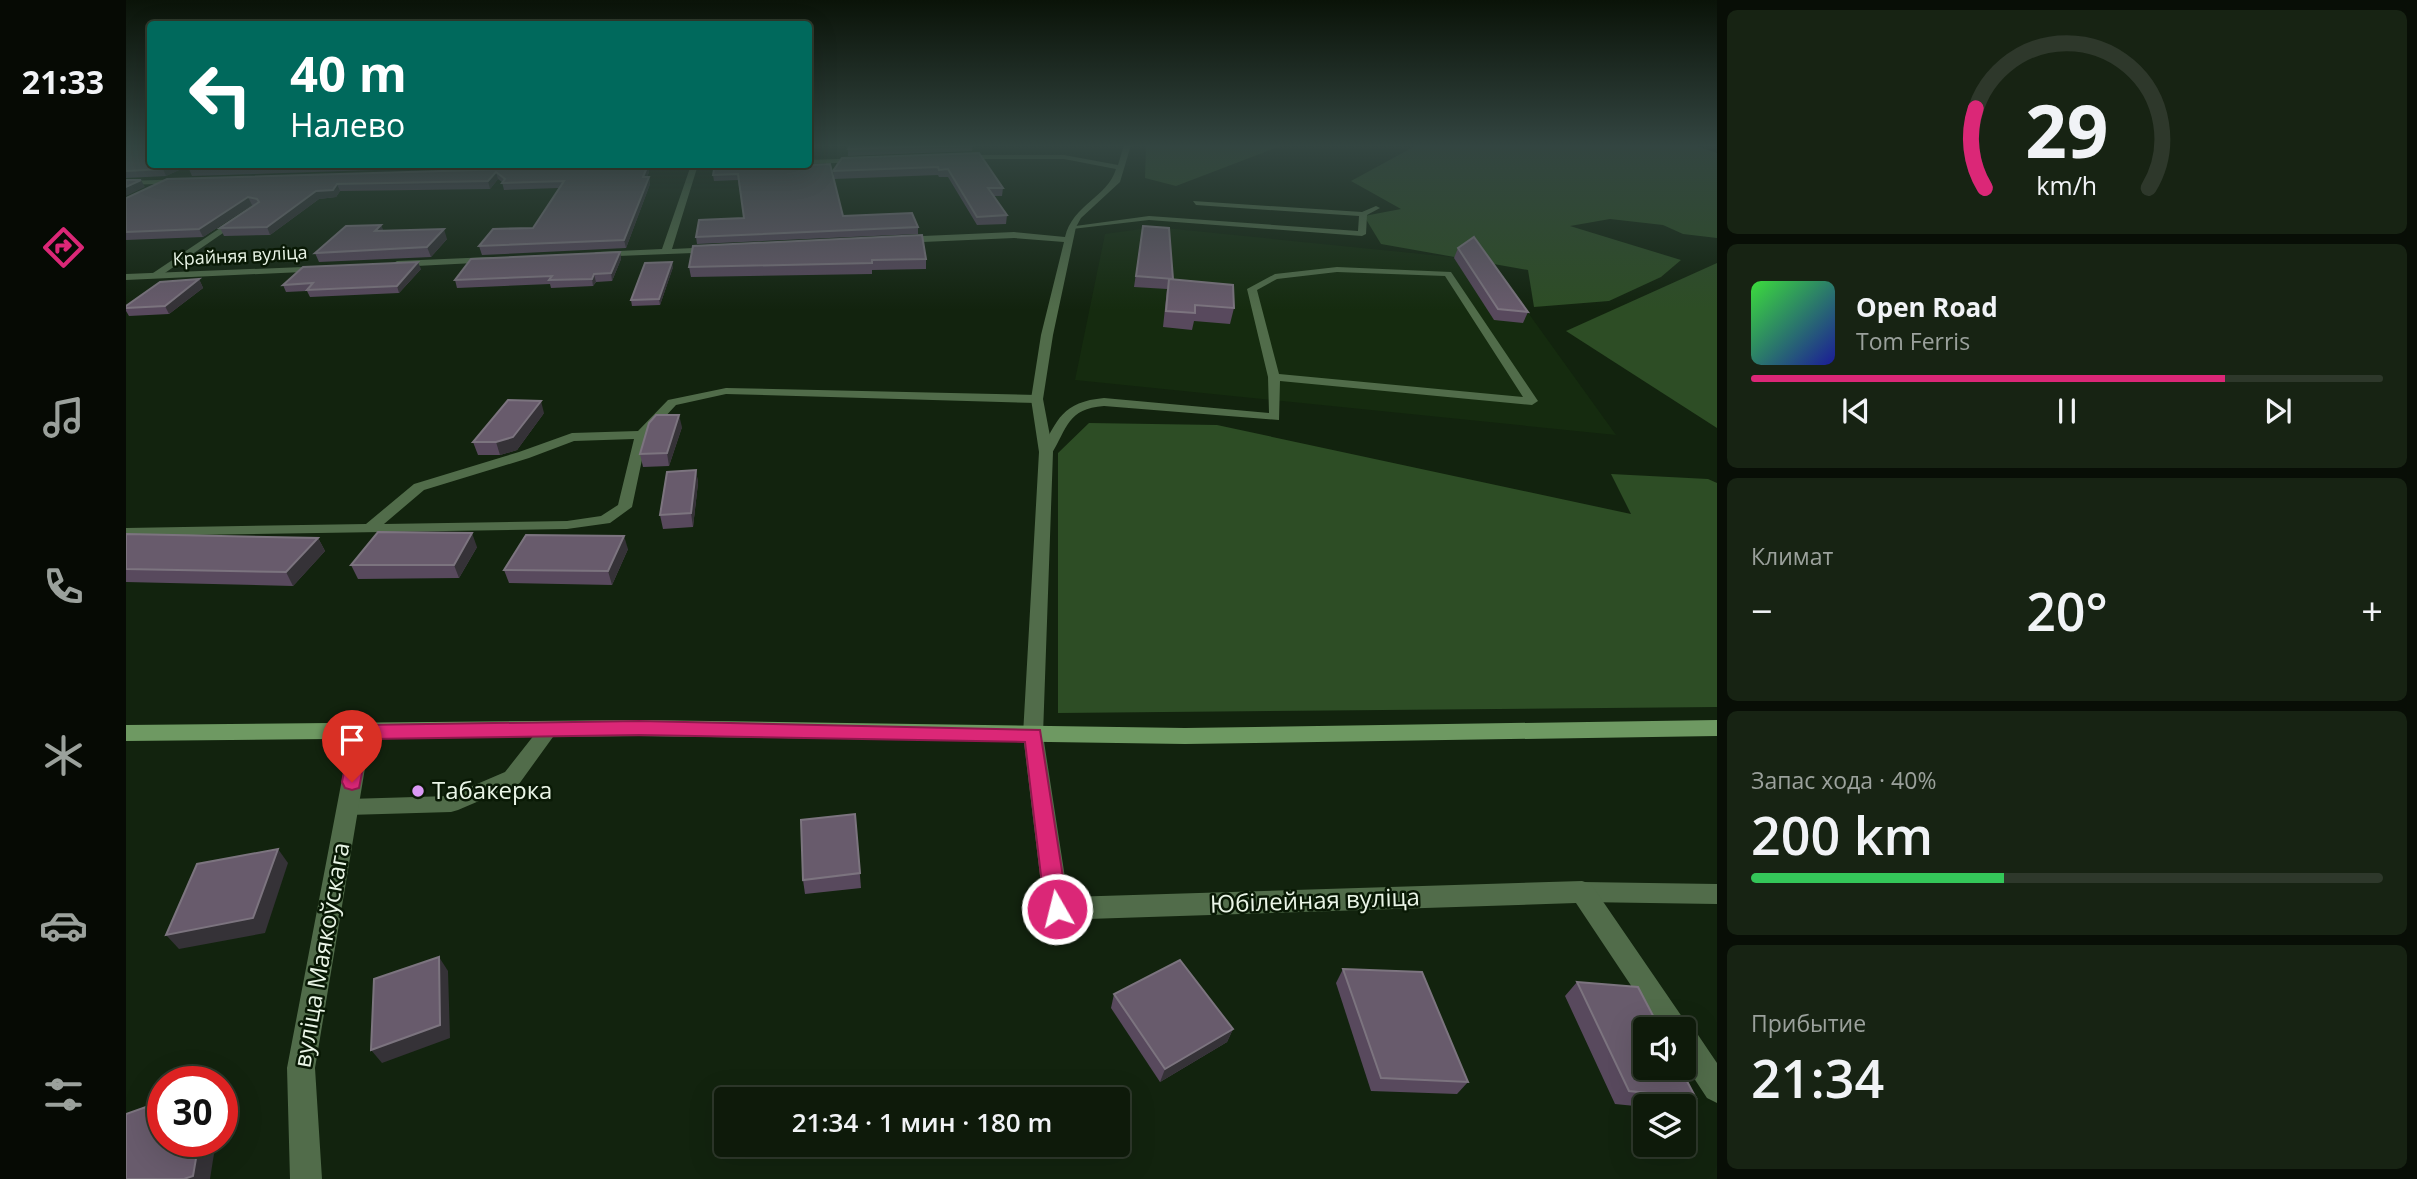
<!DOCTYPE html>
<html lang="ru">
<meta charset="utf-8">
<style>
:root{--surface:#0e1a0a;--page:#172313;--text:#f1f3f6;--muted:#9ba19c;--line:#2e382b;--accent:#db2777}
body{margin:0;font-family:"Open Sans",sans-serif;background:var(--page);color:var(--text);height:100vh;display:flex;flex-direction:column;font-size:26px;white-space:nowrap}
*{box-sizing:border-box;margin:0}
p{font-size:23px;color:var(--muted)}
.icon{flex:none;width:38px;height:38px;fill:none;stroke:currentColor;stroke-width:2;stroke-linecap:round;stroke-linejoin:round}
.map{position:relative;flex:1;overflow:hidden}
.panel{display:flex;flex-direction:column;gap:10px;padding:10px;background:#080e06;width:700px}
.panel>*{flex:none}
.top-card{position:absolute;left:21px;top:21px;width:665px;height:147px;border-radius:7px;box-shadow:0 7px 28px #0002,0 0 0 2px var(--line);background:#00695c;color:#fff;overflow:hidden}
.fabs{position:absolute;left:1507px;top:1017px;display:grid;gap:14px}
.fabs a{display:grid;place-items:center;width:63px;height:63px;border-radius:7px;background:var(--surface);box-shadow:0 7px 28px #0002,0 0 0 2px var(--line);font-size:35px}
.speed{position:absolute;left:21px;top:1066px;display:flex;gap:14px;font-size:35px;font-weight:700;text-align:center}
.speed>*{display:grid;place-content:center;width:91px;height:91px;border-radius:50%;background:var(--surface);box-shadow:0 7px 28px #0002,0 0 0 2px var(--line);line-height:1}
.speed .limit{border:10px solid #d22;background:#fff;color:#111}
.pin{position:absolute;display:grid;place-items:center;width:60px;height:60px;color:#fff;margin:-72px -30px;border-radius:50% 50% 50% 0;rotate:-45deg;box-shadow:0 0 7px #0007}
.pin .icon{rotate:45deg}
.me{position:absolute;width:77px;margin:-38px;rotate:352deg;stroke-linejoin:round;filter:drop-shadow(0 0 5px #0008)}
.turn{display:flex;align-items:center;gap:24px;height:147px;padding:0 28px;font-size:32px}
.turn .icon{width:91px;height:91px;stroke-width:2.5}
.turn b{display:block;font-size:49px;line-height:60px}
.big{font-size:52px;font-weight:600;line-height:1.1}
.panel .tile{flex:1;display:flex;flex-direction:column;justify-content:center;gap:10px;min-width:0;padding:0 24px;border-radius:10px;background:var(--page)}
.panel .dial{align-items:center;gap:0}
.dial svg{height:182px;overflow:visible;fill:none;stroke:var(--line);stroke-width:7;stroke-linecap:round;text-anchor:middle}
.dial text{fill:var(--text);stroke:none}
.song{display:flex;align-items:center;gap:21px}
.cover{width:84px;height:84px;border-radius:10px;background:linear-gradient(135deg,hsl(120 70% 55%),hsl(240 70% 35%))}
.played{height:7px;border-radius:4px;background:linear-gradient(90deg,var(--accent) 75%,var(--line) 75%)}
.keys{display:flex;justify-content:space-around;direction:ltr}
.heat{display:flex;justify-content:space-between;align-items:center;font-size:38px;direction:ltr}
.charge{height:10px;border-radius:5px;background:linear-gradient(90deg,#34c759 40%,var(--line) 0)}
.trip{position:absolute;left:588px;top:1087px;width:416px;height:70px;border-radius:7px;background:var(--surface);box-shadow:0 7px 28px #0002,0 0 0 2px var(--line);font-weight:600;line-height:70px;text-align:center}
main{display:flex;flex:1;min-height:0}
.tabs{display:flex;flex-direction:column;width:126px;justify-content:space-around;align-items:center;background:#060a04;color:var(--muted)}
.tabs .icon{width:49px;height:49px}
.tabs .selected{color:var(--accent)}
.tabs b{font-size:32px;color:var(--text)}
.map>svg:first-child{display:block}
.built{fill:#152b0f}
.green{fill:#2d4d25}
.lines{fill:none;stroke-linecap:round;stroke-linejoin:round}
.lane{fill:#516c4a;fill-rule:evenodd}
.street{fill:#516c4a;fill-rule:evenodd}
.secondary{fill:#6e9962;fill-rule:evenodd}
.wall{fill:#58495d}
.shaded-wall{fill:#353237}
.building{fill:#685b6c;stroke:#7c747f;stroke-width:2}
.route{fill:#db2777;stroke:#8e194d;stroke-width:2}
.poi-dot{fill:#db99f5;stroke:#091905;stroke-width:2.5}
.labels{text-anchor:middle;stroke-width:5;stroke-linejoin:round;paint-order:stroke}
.far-street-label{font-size:18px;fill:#eaf5e7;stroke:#091905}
.near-poi-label{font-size:24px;fill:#eaf5e7;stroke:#091905;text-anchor:start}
.near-street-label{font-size:24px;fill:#eaf5e7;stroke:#091905}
</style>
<main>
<nav class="tabs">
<b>21:33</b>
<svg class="icon selected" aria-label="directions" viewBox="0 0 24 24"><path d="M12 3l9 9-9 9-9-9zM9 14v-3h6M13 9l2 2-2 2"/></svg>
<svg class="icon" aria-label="music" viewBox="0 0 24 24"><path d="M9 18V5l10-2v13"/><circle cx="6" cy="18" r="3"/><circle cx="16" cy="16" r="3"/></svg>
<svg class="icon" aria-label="phone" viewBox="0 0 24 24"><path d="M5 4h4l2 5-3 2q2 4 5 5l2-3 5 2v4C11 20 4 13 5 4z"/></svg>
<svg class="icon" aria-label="climate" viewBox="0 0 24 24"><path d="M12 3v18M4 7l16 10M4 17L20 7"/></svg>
<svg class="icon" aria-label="car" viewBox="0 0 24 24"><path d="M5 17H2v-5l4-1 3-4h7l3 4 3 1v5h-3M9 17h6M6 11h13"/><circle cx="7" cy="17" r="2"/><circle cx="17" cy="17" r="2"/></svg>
<svg class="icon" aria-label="filters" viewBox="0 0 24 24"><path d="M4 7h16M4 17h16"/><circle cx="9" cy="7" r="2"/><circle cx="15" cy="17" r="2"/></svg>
</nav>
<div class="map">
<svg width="1591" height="1179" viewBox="0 0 1591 1179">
<rect width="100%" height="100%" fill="#12230e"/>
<!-- built -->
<path class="built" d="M1029,227L1365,261L1490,435L949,380L979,234Z"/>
<!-- green -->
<g class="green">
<path d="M1020,145H1157L1050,186L1019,178Z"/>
<path d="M1291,145H1567L1591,153V238L1557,234L1537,225L1484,219L1444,226L1555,260L1535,277L1483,301L1408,307L1402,270L1255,244L1238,216L1275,209L1225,181Z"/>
<path d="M1591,263V428L1440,331Z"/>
<path d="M963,423L1091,425L1505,514L1485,474L1582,479L1591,483V707L932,713V453Z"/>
</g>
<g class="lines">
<!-- lane -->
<g class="lane">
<path d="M1067,201L1236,212L1250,206L1254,208L1241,215L1240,234L1236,236L1023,220L946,229L942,227L1023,216L1232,231L1233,216L1070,205Z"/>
<path d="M109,218L116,220L33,277H27V273Z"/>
<path d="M1211,267L1325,272L1412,401L1406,405L1154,381L1153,420L978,406C941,409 942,427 925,455L920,456L914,452C932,419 936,402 978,398L1143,413L1142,377L1121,289L1149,274ZM1211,272L1319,276L1397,397L1153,374L1131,290L1151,279Z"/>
<path d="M600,388L911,395L917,399L911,403L600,394L550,405L521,436L506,507L484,523L441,529L0,536V528L240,524L288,484L393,452L446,433L512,431L542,400ZM508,439L492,505L475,516L441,521L258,524L298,490L403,458L448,441Z"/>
<path d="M423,723L430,725L432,730L393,784L332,810L325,812L222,815L215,813L212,807L215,801L222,799L323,796L379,772L416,725Z"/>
<path d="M1456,882L1591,884V904L1456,902L1448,899L1445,892L1448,885Z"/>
</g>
<!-- street -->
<g class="street">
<path d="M998,145H1005L994,182L955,218L950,227L927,335L917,399L927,452L917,735L942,897L1456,881L1465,884L1563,1027L1568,1029L1591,1063V1103L1581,1098L1558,1063V1029H1534L1450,903L931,920L922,917L918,909L897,735L913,452L905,399L915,335L938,242L888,238L774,243L769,240L774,237L888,232L939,237C947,204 981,198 990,169L938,159H832L828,157L832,155H938L992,165Z"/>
<path d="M741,158L738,162L682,164V160Z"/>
<path d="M537,164H625L571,168L546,249L589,247L592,248V252L467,257L465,255L470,252L536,249L564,168L499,170L495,168Z"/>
<path d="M62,179L59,183L0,185V181Z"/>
<path d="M365,257L368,258V262L271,267L266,264L271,261Z"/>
<path d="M202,266L203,268L198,271L0,280V274Z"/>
<path d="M235,724L242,726L245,732L189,1068L196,1179H164L161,1068L225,732L228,726Z"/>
</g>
<!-- secondary -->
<path class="secondary" d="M513,720L1059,728L1591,720V736L1059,744L513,736L0,741V725Z"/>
</g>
<!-- wall -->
<g class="wall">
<path d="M0,145L66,164L40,176L0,178Z"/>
<path d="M847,145L846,151L722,156V149Z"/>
<path d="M853,153L877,188L876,196H867L881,215L880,224L851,225L822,177H813L812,175L708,179L707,171Z"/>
<path d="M70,164H432L66,176L63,169Z"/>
<path d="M522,165L523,172L521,177H523L524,184L500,248L356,255L353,246L407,228L433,188L378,190L376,182L372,179L364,189L214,191L210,197L193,199L144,235L98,236L94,228L128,205H126L77,237L0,240V198L41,179Z"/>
<path d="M666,166L717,216L792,227V234L571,244L570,237L618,218L612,180L588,181L587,175Z"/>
<path d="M255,225L257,231L321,239L305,257L193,262L189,253Z"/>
<path d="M1017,226L1047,280L1108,308L1104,324L1068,321L1066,330L1037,327L1041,289L1008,287Z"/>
<path d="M567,246L800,259V269L746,270V274L565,277L563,267Z"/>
<path d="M1332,248L1402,312L1397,323L1368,320L1328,258Z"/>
<path d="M494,252L495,259L486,281L470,282L467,286L425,288L424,284L331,288L329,280Z"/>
<path d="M547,267L534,305L506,306L505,300Z"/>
<path d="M295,269L273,293L184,297L181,291L160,292L157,285Z"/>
<path d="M73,279L77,288L43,314L3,316L0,311V306Z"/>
<path d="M418,413L391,450L374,455H352L347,442Z"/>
<path d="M556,427L543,466L517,467L514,454Z"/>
<path d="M570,470L572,483L567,527L537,529L534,515Z"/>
<path d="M0,534L192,538L199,551L167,586L0,582Z"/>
<path d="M351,547L333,578L232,579L225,565Z"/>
<path d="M502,549L486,585L383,583L378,570Z"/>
<path d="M729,814L735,888L679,894L677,880Z"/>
<path d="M1217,969L1342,1082L1331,1094L1245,1091L1210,983Z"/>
<path d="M1451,982L1570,1098L1558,1107V1106H1519V1107L1489,1104L1439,996Z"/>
<path d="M988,994L1107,1029L1101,1042L1034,1082L985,1008Z"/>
</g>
<!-- shaded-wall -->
<g class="shaded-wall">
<path d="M48,164H66L40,176L37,169Z"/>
<path d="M522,165L523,172L518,185L517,177Z"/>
<path d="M370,172L372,179L364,189L362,181Z"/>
<path d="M523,177L524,184L500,248L498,240Z"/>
<path d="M15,180L19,187L0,196V187Z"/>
<path d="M211,184L214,191L210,197L193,199L144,235L141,227L190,191Z"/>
<path d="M122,197L126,205L77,237L73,229Z"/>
<path d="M255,225L259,234L249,231Z"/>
<path d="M318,229L321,239L305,257L301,247Z"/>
<path d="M494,252L495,259L486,281L485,273Z"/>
<path d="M292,262L295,269L273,293L271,286Z"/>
<path d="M546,262L547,267L534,305L533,299Z"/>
<path d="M468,274L470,282L467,286L466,279Z"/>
<path d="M73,279L77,288L43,314L39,306Z"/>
<path d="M415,401L418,413L391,450L374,455L370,442Z"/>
<path d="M553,415L556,427L543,466L541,453Z"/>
<path d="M570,470L572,483L567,527L565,513Z"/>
<path d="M346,533L351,547L333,578L328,565Z"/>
<path d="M498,536L502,549L486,585L482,571Z"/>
<path d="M192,538L199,551L167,586L160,572Z"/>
<path d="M152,849L162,863L139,933L53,949L40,935Z"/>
<path d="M313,957L322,971L324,1038L256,1063L245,1050Z"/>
<path d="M1107,1029L1101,1042L1034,1082L1039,1069Z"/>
<path d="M73,1141H90L84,1179H58Z"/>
</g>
<!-- building -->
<g class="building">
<path d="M0,145H24V164H48L37,169L0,171Z"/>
<path d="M724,145H847L722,149Z"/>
<path d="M853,153L877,188H862L881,215L851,217L822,169L813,170L812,167L707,171L716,158Z"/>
<path d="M70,164H207L63,169Z"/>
<path d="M589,164H665L666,166L704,164L717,216L786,213L792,227L570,237L573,220L618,218L612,174L587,175Z"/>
<path d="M522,165L517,177H523L498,240L353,246L367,229L407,228L438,181L376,183L379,179L370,172L362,181L211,184L207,190L190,191L141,227L94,228L133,202L131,199L122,197L73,229L0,232V198L41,179Z"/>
<path d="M0,180H15L0,187Z"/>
<path d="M255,225L249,231L318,229L301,247L189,253L220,226Z"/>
<path d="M1017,226L1043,228L1047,279L1010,276Z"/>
<path d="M796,235L800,259L746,260V263L563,267L567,246Z"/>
<path d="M1348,237L1402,312L1372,309L1332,248Z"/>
<path d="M494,252L485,273L468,274L466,279L423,280L426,276L329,280L345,259Z"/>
<path d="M292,262L271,286L181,290L187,283L157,285L177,267Z"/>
<path d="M546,262L533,299L505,300L519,263Z"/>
<path d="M73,279L39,306L0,308V306L34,282Z"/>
<path d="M1043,279L1107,285L1108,308L1069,305V313L1040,311Z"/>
<path d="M382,400L415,401L387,437L370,442H347Z"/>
<path d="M530,415H553L541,453L514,454L523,423Z"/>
<path d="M570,470L565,513L534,515L541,472Z"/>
<path d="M252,532L346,533L328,565H225Z"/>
<path d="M0,534L192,538L160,572L0,569Z"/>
<path d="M400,535L498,536L482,571L378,570Z"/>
<path d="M729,814L734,873L677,880L675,820Z"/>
<path d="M152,849L127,918L40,935L71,864Z"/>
<path d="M313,957L314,1025L245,1050L248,979Z"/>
<path d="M1054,960L1107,1029L1039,1069L988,994Z"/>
<path d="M1217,969L1296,972L1342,1082L1255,1078Z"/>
<path d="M1451,982L1512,987L1534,1029H1519V1068H1554L1570,1098L1503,1091Z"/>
<path d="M37,1101V1141H73L67,1176L58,1179H0V1114Z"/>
</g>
<!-- sky -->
<linearGradient id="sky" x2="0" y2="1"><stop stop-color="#0a1308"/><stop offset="0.47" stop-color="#334541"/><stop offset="1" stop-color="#334541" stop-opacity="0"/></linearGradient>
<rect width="1591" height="310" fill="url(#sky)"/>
<!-- route -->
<path class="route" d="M513,721L914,730L942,909L939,916L931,919L923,916L919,909L899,742L513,735L243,739L233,788L226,790L219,788L216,782L226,732L228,727L235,725Z"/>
<!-- markers -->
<circle class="poi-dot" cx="292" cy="791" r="7"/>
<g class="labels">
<!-- far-street labels -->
<g class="far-street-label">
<text transform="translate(114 256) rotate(-3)" y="6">Крайняя вуліца</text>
</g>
<!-- near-poi labels -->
<g class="near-poi-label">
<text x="306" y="799">Табакерка</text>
</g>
<!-- near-street labels -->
<g class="near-street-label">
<text transform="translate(1189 901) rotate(-2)" y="8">Юбілейная вуліца</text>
<text transform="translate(196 955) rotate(-80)" y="8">вуліца Маякоўскага</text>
</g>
</g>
</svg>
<div class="fabs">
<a><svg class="icon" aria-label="sound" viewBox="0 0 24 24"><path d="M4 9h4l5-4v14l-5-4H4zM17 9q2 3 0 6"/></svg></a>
<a><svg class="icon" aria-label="layers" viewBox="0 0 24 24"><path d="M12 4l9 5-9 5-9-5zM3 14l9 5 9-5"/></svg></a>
</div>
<div class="speed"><div class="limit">30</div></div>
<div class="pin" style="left:226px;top:782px;background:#d93025"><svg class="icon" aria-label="arrive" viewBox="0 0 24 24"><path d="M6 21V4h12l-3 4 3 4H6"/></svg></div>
<svg class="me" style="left:931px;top:909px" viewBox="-20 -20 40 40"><circle r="17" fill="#db2777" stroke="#fff" stroke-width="3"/><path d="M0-11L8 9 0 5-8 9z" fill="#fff"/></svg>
<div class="trip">21:34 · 1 мин · 180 m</div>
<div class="top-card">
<div class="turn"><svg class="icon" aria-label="left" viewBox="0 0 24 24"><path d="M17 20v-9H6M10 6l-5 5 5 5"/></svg><div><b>40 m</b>Налево</div></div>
</div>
</div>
<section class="panel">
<div class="tile dial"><svg viewBox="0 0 100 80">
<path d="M14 69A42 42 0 1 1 86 69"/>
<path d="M14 69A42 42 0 0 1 10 34" stroke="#db2777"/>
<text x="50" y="56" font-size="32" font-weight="700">29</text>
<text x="50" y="72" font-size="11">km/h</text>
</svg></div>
<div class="tile">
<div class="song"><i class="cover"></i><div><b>Open Road</b><p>Tom Ferris</p></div></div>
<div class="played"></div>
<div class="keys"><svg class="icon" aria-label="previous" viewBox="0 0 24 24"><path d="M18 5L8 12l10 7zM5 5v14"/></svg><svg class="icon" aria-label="pause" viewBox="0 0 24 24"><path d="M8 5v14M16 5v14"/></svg><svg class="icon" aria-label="next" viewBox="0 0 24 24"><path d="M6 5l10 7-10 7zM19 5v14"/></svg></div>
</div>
<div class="tile"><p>Климат</p>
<div class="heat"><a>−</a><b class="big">20°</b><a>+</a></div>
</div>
<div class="tile"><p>Запас хода · 40%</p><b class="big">200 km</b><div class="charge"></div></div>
<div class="tile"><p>Прибытие</p><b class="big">21:34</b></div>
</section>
</main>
